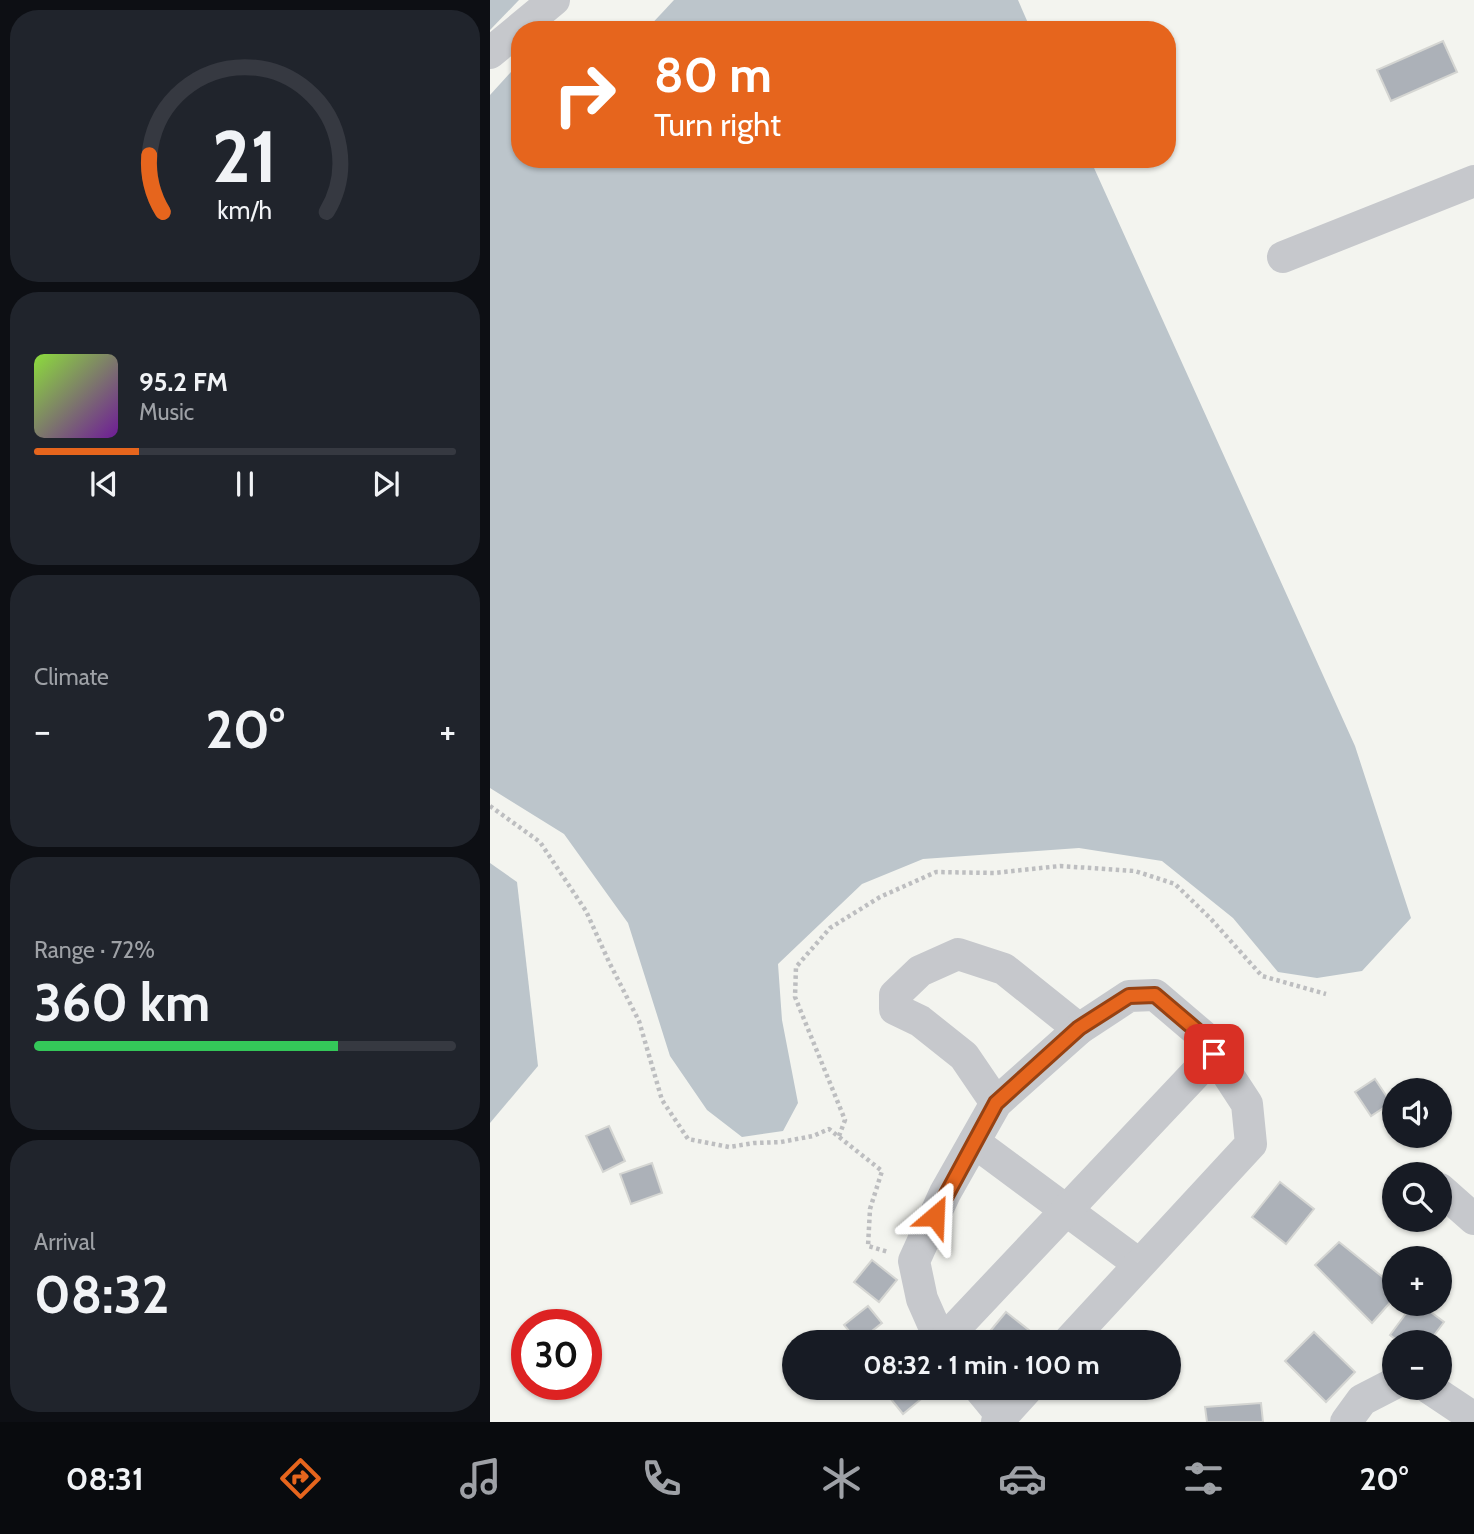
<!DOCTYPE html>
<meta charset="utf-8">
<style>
:root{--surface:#171b24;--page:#20242c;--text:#f1f3f6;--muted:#9ea1a6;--line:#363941;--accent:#e6651d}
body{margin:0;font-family:Cabin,sans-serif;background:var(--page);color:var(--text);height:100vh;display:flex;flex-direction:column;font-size:26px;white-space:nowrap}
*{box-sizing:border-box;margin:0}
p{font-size:23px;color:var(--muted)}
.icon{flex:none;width:38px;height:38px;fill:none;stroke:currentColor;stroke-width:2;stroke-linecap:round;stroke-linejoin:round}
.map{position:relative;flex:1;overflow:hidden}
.drawer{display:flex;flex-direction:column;gap:10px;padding:10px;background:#0d0f14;width:490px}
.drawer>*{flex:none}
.hud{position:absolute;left:21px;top:21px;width:665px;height:147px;border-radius:28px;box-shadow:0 2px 5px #0004;background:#e6651d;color:#fff;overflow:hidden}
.tools{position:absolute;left:892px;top:1078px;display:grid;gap:14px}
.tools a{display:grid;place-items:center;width:70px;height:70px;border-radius:50%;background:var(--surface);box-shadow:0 2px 5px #0004;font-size:35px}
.speed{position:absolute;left:21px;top:1309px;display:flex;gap:14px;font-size:35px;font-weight:700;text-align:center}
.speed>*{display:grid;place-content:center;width:91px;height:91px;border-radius:50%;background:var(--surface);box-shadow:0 2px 5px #0004;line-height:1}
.speed .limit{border:10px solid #d22;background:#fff;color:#111}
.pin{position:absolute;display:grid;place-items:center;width:60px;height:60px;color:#fff;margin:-30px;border-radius:14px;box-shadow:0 4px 10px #0006}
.me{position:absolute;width:77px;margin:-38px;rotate:26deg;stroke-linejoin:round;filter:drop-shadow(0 0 5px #0008)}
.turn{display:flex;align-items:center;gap:24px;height:147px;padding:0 28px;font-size:32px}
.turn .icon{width:91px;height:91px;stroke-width:2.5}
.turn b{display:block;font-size:49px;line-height:60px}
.big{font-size:52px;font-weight:700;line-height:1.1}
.drawer .widget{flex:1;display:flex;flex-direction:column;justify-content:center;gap:10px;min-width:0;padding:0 24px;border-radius:28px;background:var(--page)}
.drawer .dial{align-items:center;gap:0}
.dial svg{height:182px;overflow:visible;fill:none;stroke:var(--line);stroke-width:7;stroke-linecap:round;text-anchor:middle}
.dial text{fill:var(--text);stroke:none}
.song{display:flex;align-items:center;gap:21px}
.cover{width:84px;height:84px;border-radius:10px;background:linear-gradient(135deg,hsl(90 70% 55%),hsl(280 70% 35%))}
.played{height:7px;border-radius:4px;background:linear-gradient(90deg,var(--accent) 25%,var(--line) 25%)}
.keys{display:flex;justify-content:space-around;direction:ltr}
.heat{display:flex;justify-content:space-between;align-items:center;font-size:38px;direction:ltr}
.charge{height:10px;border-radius:5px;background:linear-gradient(90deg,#34c759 72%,var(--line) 0)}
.trip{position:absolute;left:292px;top:1330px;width:399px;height:70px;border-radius:35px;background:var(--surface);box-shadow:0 2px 5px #0004;font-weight:700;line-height:70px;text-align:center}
.tabs{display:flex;height:112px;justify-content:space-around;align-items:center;background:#090b0e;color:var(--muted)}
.tabs .icon{width:49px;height:49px}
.tabs .active{color:var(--accent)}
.tabs b{font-size:32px;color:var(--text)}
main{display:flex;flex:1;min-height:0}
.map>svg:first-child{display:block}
.water{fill:#bcc5cb}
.building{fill:#acb1b8;stroke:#d4d5d2;stroke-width:2}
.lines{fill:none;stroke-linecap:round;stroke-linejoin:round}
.path{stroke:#bdbec0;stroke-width:4.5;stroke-dasharray:3.5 3.5;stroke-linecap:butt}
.minor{stroke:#c6c8cc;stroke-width:32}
.route-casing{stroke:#964213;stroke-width:18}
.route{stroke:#e6651d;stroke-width:12}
</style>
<main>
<section class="drawer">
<div class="widget dial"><svg viewBox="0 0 100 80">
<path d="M14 69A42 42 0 1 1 86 69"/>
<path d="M14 69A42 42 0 0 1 8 44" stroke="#e6651d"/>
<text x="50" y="56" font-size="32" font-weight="700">21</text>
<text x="50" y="72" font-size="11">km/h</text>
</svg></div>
<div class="widget">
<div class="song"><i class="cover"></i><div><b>95.2 FM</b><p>Music</p></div></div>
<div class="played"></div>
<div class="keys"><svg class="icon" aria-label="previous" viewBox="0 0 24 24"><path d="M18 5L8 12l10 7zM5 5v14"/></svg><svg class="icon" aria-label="pause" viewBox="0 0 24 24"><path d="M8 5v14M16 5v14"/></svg><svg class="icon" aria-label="next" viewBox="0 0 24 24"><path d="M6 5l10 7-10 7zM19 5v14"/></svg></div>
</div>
<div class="widget"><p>Climate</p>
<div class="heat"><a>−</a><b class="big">20°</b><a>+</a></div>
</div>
<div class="widget"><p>Range · 72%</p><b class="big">360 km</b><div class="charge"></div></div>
<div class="widget"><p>Arrival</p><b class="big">08:32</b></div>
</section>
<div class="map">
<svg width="984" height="1422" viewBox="0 0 984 1422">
<rect width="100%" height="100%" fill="#f3f4ef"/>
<!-- water -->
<g class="water">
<path d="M0,0H29L0,30Z"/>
<path d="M184,0H528L541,30H156Z"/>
<path d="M30,62V159H600L865,746L921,918L872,971L827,978L788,972L743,918L672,861L589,848L433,859L372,884L288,964L292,1020L308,1103L293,1131L252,1137L217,1110L180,1056L138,923L74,834L0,788V95Z"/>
<path d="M0,863L27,882L48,1066L0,1123Z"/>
</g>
<!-- building -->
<g class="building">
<path d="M953,41L967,72L901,101L887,70Z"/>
<path d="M885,1079L901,1103L881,1116L865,1092Z"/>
<path d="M905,1109V1131L894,1120Z"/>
<path d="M119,1126L135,1161L113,1172L96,1136Z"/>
<path d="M910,1136H923L916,1143Z"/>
<path d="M162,1163L172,1193L141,1204L130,1174Z"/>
<path d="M790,1182L824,1209L796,1244L762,1217Z"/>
<path d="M849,1242L905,1287V1297L882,1323L825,1265Z"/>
<path d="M382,1260L407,1280L389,1302L364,1282Z"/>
<path d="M923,1304H930L954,1322L939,1342H909L900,1335Z"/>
<path d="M378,1306L392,1323L368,1342L354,1325Z"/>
<path d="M516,1312L554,1342H491Z"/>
<path d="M824,1332L865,1372L836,1402L795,1361Z"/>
<path d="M403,1388H419L430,1400L413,1414L396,1393Z"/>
<path d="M771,1403L773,1422H717L715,1407Z"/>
</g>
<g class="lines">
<!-- path -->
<g class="path">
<path d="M0,806L50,842L96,911L119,962L149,1021L172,1100L198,1139L239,1147L264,1143L291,1142L323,1136L339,1129L392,1171L380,1209L378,1246L398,1252"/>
<path d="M349,1136L355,1120L305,997L306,967L340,928L390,897L446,872L504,873L570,866L645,871L685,884L721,919L772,976L836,994"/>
</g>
<!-- minor -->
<g class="minor">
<path d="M0,53L64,0"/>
<path d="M793,257L984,181"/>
<path d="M506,1103L474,1056L430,1021L405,1009V995L430,971L468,954L514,969L589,1029"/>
<path d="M484,1142L649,1264"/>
<path d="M950,1189L984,1219"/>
<path d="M451,1342L432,1299L424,1261L455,1193L506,1103L589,1029L639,996L665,995L712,1035L757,1104L761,1144L578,1342"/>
<path d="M452,1342L724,1054"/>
<path d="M489,1388L512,1416"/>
<path d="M939,1388L984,1418"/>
<path d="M507,1422L538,1388"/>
<path d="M856,1422L872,1400L905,1383"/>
</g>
</g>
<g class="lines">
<!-- route casing -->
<g class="route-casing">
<path id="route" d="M445,1216L506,1103L589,1028L639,996L665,995L712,1035L724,1054"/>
</g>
<!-- route -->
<use href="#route" class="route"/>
</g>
</svg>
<div class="tools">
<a><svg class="icon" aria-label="sound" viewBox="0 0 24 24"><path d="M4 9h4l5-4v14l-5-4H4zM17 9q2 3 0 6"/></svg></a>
<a><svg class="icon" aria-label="search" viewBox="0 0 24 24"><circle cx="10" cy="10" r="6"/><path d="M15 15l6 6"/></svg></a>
<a>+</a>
<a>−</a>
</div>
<div class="speed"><div class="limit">30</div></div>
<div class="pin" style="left:724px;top:1054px;background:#d93025"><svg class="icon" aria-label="arrive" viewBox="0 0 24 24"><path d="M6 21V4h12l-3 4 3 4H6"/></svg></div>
<svg class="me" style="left:445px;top:1216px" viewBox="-20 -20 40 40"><path d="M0-17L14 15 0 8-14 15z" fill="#e6651d" stroke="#fff" stroke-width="4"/></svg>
<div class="trip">08:32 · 1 min · 100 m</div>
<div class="hud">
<div class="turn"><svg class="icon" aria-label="right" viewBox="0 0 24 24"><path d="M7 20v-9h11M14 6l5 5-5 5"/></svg><div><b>80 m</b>Turn right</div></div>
</div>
</div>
</main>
<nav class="tabs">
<b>08:31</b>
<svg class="icon active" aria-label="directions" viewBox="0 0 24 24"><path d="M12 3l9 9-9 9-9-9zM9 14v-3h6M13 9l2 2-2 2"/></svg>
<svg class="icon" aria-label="music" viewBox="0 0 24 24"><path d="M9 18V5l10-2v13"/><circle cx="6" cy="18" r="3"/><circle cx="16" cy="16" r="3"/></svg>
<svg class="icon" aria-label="phone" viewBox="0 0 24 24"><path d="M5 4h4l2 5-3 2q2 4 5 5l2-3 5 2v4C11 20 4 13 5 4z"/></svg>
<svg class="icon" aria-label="climate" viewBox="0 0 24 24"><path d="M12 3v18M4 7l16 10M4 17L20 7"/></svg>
<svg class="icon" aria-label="car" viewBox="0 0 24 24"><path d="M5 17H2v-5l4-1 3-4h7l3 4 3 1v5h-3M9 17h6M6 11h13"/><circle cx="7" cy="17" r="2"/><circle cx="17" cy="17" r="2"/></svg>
<svg class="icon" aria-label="filters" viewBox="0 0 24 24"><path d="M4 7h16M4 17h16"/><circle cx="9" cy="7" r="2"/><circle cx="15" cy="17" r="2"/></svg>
<b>20°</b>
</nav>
